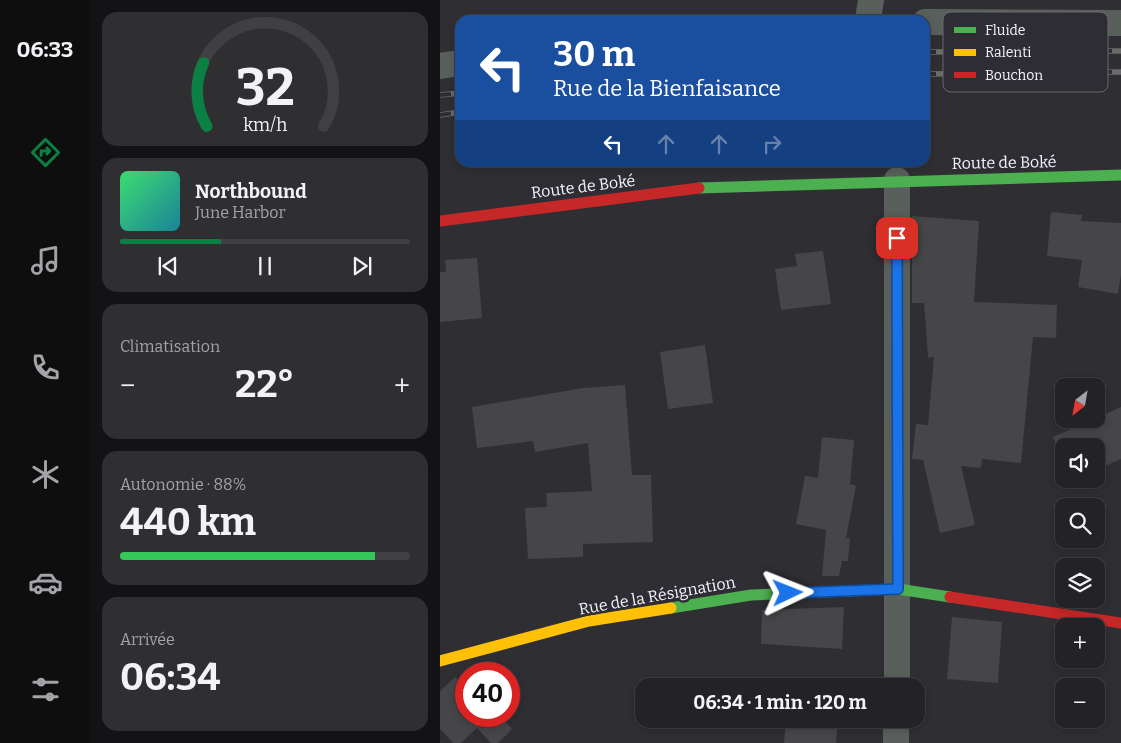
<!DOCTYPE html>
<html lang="fr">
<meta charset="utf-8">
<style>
:root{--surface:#232226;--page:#2f2f32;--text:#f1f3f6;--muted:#a3a4a7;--line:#403f43;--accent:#0b8043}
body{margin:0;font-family:Bitter,serif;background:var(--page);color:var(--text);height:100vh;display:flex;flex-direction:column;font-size:19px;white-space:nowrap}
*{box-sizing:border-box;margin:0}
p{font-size:16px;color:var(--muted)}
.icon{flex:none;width:28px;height:28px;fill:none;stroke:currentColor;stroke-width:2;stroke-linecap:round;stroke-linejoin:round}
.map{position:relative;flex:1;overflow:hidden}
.drawer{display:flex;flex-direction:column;gap:12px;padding:12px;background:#131315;width:350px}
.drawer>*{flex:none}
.banner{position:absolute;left:15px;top:15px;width:475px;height:152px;border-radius:15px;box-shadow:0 2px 8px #0003,0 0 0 1px var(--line);background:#1a4fa0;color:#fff;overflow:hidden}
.needle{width:32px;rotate:211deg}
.fabs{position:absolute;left:615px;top:378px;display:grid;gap:10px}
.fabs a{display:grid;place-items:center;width:50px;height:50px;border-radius:10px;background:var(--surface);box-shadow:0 2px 8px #0003,0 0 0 1px var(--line);font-size:25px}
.speed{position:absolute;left:15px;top:662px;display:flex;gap:10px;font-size:25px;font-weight:700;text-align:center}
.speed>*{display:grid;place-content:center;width:65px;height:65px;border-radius:50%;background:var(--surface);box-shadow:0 2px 8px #0003,0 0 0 1px var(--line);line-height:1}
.speed .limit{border:8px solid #d22;background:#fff;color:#111}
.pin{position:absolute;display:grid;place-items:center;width:42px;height:42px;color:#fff;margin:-21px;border-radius:10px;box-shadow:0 2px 8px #0006}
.me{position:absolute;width:55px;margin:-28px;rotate:88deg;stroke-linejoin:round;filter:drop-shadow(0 0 4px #0008)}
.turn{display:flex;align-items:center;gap:18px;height:105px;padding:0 15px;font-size:22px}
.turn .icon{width:65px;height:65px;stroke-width:2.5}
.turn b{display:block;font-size:35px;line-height:42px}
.lanes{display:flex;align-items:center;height:48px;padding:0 15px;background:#0003;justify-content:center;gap:25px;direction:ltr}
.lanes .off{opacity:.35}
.big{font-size:38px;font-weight:700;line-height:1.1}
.drawer .widget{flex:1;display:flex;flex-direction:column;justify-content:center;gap:8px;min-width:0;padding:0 18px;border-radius:15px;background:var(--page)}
.drawer .dial{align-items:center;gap:0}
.dial svg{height:130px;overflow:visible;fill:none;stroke:var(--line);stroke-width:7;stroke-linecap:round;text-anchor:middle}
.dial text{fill:var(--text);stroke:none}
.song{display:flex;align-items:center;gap:15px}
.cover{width:60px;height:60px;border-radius:8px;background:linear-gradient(135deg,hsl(140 70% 55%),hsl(190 70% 35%))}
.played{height:5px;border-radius:2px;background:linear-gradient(90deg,var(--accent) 35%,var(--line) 35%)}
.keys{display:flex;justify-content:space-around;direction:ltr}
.heat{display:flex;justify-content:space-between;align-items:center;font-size:28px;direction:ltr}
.charge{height:8px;border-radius:4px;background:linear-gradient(90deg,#34c759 88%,var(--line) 0)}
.trip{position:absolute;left:195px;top:678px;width:290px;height:50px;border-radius:15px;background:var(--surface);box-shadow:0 2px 8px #0003,0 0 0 1px var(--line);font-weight:700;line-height:50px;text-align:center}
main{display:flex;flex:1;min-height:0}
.dock{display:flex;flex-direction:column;width:90px;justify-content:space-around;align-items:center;background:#0e0e0f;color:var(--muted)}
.dock .icon{width:35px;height:35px}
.dock .current{color:var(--accent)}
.dock b{font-size:22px;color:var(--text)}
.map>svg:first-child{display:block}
.building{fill:#464548}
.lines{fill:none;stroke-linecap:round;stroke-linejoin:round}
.street{stroke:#59605b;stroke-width:26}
.fast{stroke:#4caf50;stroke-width:11}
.slow{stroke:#ffc107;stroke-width:11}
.jam{stroke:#c62828;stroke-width:11}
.rail-casing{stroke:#6a6c6b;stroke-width:5.5}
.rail{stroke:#2e2d34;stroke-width:4;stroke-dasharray:11;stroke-linecap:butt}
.route-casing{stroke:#114b97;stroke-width:12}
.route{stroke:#1a73e8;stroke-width:9}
.labels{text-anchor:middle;stroke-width:5;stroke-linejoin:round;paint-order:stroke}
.street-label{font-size:16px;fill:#f5f4f9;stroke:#2e2d34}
.key{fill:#2e2d34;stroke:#6a696f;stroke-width:1}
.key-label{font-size:14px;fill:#f5f4f9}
</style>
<main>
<nav class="dock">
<b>06:33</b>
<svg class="icon current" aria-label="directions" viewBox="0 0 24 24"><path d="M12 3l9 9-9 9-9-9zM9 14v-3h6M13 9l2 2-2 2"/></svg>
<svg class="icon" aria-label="music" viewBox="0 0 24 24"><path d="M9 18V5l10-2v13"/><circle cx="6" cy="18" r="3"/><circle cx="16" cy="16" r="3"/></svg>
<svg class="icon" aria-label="phone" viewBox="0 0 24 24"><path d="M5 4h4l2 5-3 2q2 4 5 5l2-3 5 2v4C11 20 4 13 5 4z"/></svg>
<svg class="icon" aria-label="climate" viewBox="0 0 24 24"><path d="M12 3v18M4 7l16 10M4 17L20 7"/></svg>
<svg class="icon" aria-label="car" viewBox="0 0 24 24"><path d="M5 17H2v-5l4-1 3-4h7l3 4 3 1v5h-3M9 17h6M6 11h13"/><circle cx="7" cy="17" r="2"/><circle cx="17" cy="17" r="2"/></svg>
<svg class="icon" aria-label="filters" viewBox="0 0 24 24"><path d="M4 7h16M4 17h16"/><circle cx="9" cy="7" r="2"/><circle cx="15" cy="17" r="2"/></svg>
</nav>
<section class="drawer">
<div class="widget dial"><svg viewBox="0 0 100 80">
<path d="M14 69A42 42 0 1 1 86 69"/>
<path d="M14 69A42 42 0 0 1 12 30" stroke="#0b8043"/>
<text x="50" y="56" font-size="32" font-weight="700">32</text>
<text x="50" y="72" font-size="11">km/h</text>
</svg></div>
<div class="widget">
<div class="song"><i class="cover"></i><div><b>Northbound</b><p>June Harbor</p></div></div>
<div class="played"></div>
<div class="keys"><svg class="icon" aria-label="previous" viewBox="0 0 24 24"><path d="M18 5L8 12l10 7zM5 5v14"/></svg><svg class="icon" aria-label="pause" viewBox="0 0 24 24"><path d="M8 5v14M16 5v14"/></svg><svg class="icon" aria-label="next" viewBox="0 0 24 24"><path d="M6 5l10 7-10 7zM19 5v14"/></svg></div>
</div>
<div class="widget"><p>Climatisation</p>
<div class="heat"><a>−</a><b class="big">22°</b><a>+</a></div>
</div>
<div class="widget"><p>Autonomie · 88%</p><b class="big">440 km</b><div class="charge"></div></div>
<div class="widget"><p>Arrivée</p><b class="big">06:34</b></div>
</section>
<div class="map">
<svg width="681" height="743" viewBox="0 0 681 743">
<rect width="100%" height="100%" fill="#2f2e33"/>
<!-- building -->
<g class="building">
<path d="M611,212L642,215L641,221L681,223V275L678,294L638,287L642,260L607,256Z"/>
<path d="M472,216L539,221L534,302L617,305L616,338L593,337L581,463L542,459L541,468L521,466L535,525L500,533L483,460L472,459L476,424L488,425L494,357L488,358L484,303H472Z"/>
<path d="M383,251L391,304L341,310L335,269L357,266L355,254Z"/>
<path d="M37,258L42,318L0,322V272H6L5,260Z"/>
<path d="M265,345L273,403L228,409L220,352Z"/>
<path d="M185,385L192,475H211L213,542L143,544V557L88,559L85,508L107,507L106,493L152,491L148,443L95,452L93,441L37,448L32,407L143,388Z"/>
<path d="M681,407V459L656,470V446H624V461L613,437Z"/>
<path d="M382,437L414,440L410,484L416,486L406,538H410L408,561H402L399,576H382L386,530L356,524L365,476L378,478Z"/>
<path d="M404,607L402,649L321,644L322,610Z"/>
<path d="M512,617L562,622L558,683L507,679Z"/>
<path d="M15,677L26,689V716H60L72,729L58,743H51L37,728L21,743H13L0,729V691Z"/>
<path d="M346,719H398L396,743H344Z"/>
</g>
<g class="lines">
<!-- street -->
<g class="street">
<path d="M428,20L431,0"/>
<path d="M485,22L681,23"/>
<path d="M0,66L20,63"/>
<path d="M457,686V180"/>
<path d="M456,743V719"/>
</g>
<!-- fast -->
<g class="fast">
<path d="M259,188L681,175"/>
<path d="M231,608L311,595L458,589L510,597"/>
</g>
<!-- slow -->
<path class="slow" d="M0,661L149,621L231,608"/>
<!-- jam -->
<g class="jam">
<path d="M0,221L259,188"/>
<path d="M510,597L681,623"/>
</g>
<!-- rail casing -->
<g class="rail-casing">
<g id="rail">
<path d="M485,52L681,51"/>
<path d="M485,74L681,72"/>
<path d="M0,95L20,93"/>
<path d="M0,115L20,112"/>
</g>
</g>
<!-- rail -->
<use href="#rail" class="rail"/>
</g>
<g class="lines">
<!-- route casing -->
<g class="route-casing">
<path id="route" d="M348,593L458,589L457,238"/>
</g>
<!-- route -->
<use href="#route" class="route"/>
</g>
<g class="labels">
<!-- street labels -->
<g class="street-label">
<text transform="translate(564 162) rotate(-1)" y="6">Route de Boké</text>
<text transform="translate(143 186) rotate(-7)" y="6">Route de Boké</text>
<text transform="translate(217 595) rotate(-10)" y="6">Rue de la Résignation</text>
</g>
</g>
<!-- legend -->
<rect x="503" y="12" width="165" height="80" rx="8" class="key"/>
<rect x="514" y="27" width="22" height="6" fill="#4caf50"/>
<rect x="514" y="49" width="22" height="7" fill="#ffc107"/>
<rect x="514" y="72" width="22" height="6" fill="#c62828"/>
<g class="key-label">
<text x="545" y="35">Fluide</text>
<text x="545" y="57">Ralenti</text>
<text x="545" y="80">Bouchon</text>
</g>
</svg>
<div class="fabs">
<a><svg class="needle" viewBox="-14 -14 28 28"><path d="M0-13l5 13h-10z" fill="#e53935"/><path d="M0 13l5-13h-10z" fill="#a3a4a7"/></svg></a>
<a><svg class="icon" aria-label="sound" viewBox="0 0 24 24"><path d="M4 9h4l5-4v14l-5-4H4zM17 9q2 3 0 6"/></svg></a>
<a><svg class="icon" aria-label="search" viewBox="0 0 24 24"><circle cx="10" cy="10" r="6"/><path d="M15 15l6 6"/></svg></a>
<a><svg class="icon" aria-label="layers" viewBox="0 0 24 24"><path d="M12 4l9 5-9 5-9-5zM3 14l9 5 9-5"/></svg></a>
<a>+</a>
<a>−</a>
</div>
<div class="speed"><div class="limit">40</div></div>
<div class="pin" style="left:457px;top:238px;background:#d93025"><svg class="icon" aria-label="arrive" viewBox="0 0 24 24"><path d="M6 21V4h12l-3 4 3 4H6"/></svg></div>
<svg class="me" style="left:348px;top:593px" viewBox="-20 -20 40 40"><path d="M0-17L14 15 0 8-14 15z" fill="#1a73e8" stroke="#fff" stroke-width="4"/></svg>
<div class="trip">06:34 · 1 min · 120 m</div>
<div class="banner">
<div class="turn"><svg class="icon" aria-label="left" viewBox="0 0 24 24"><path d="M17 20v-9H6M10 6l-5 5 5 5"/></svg><div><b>30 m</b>Rue de la Bienfaisance</div></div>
<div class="lanes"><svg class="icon" aria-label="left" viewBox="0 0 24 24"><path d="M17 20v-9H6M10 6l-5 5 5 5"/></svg><svg class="icon off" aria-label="ahead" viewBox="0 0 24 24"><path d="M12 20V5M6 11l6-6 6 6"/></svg><svg class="icon off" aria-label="ahead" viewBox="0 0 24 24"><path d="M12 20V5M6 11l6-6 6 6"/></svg><svg class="icon off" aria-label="right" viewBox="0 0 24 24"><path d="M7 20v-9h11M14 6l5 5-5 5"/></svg></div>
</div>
</div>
</main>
